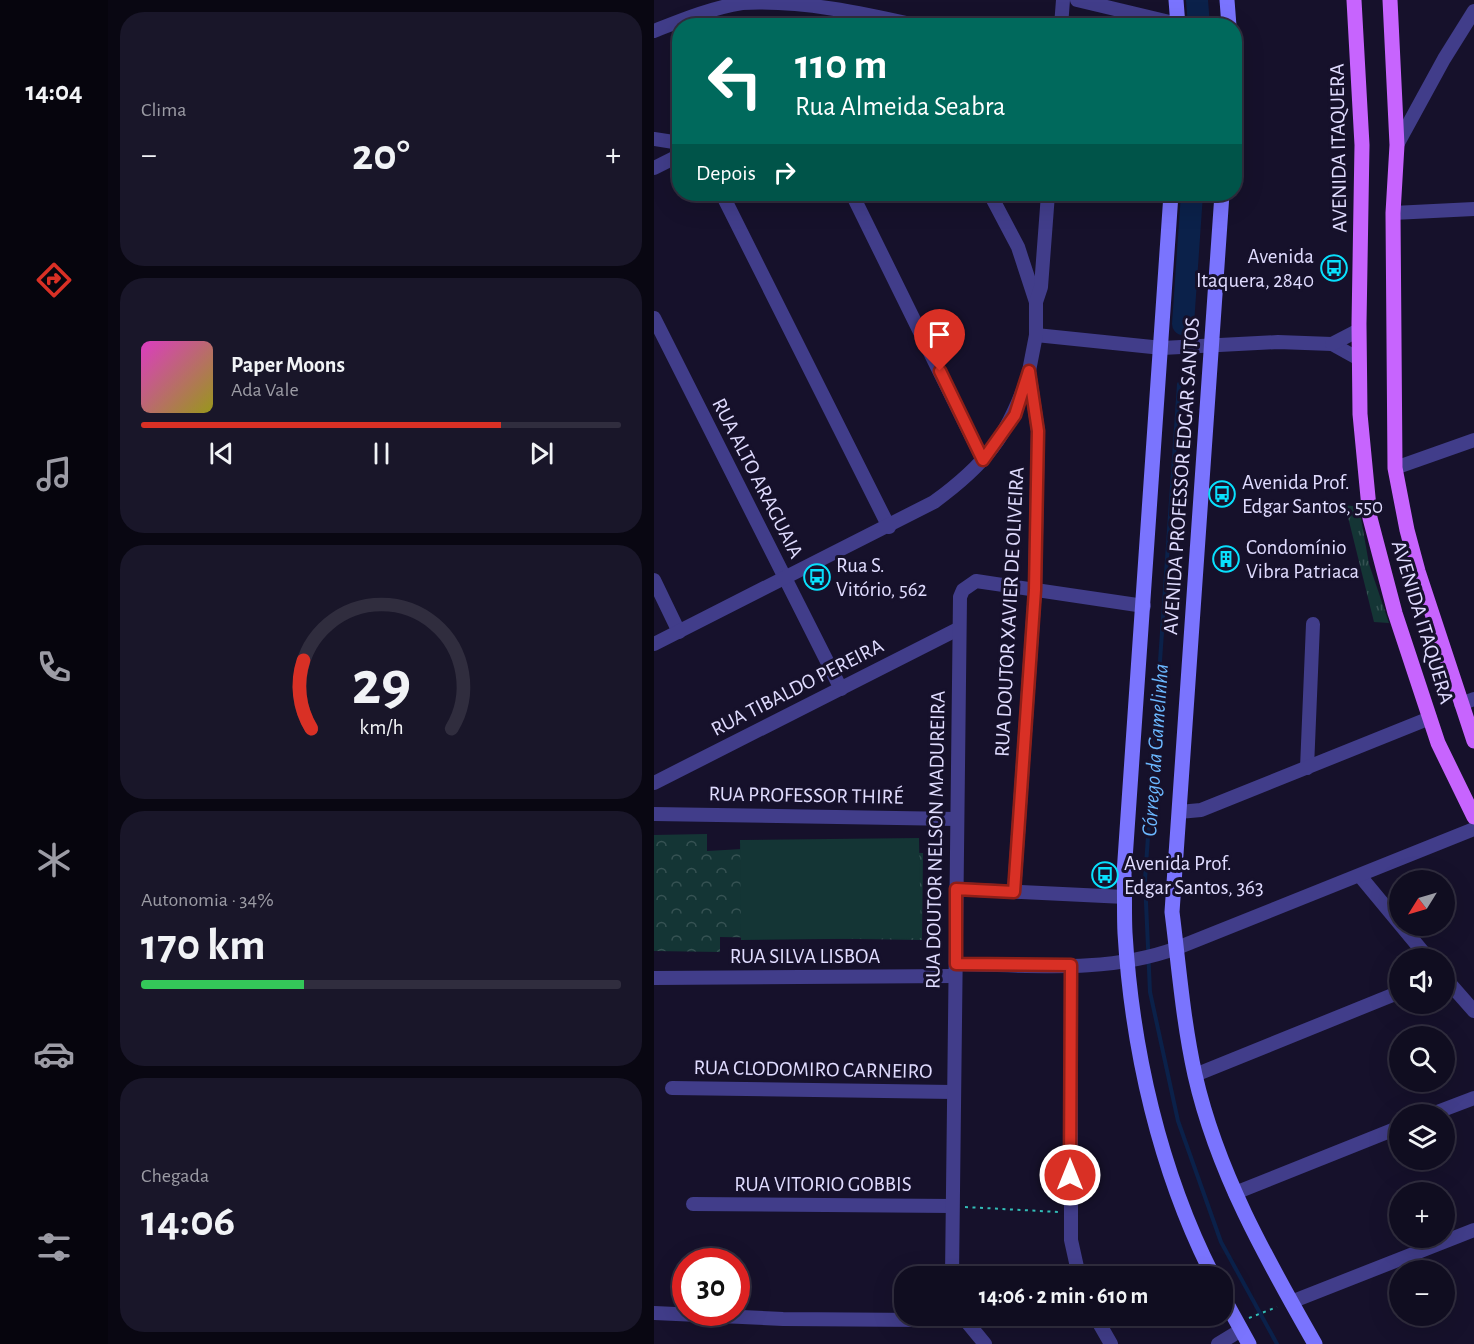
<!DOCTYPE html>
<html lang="pt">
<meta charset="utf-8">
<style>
:root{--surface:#100d20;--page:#191629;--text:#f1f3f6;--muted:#9c9ca5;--line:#302d3e;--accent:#d93025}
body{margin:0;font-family:"Alegreya Sans",sans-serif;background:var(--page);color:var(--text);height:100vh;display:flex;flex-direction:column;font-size:22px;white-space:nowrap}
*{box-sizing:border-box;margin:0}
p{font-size:20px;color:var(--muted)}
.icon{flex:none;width:33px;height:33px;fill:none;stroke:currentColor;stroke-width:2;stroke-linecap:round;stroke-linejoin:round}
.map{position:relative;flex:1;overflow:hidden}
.sheet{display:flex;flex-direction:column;gap:12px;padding:12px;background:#090712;width:546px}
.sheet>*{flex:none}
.hud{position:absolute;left:18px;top:18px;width:570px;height:183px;border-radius:24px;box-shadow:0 6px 24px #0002,0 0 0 2px var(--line);background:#00695c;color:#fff;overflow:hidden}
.needle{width:39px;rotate:233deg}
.fabs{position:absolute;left:735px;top:870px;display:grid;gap:12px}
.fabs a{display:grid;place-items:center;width:66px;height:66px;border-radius:50%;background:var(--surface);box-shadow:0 6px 24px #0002,0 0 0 2px var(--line);font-size:30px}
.speed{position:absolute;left:18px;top:1248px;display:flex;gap:12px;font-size:30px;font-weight:700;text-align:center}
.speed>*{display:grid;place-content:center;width:78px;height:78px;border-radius:50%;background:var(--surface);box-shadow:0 6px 24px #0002,0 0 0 2px var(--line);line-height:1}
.speed .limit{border:9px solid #d22;background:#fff;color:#111}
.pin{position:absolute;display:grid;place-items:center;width:51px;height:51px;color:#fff;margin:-62px -26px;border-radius:50% 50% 50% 0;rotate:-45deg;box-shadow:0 0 6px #0007}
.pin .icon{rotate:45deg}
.me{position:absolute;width:66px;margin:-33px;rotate:0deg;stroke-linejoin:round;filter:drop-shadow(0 0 4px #0008)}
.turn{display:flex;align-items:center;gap:21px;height:126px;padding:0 24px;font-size:27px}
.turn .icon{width:78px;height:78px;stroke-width:2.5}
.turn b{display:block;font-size:42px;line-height:51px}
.then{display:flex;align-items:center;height:57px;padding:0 24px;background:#0003;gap:12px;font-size:22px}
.big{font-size:45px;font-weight:700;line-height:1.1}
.sheet .tile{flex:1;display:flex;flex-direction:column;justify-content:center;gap:9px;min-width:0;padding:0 21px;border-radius:24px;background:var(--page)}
.sheet .dial{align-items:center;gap:0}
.dial svg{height:156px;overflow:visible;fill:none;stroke:var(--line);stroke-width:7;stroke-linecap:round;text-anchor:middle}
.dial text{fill:var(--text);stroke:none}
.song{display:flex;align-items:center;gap:18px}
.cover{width:72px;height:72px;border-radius:9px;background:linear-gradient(135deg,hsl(310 70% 55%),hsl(60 70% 35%))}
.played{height:6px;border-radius:3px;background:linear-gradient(90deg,var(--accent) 75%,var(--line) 75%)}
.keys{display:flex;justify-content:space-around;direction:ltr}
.heat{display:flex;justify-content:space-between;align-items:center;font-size:33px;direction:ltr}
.charge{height:9px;border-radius:4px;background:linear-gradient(90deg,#34c759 34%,var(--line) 0)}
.trip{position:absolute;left:240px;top:1266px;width:339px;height:60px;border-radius:24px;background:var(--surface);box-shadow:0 6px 24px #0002,0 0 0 2px var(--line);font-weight:700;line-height:60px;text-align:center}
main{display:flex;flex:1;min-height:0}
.tabs{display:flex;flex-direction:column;width:108px;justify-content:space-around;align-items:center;background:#06050d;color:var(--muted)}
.tabs .icon{width:42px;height:42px}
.tabs .on{color:var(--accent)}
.tabs b{font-size:27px;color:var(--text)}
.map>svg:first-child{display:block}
.grass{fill:url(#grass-tufts)}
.park{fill:url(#park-crowns)}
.pitch{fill:#143535}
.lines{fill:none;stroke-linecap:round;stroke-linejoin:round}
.stream{stroke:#0b214a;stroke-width:4}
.river{stroke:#0b214a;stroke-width:22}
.path{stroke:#32bdb7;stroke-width:2;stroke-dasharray:3 4.5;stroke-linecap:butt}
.minor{stroke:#413d8a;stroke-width:14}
.secondary{stroke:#7a74fe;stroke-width:15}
.primary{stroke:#c764fe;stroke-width:15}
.route-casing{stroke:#8d1f18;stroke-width:15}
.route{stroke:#d93025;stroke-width:10}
.labels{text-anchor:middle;stroke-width:6;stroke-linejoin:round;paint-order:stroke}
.street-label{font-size:21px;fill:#e0dcff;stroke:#16112b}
.poi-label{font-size:21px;fill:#e0dcff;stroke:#16112b;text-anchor:start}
.water-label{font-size:22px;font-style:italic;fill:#6bb7fe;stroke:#16112b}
</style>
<main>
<nav class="tabs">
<b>14:04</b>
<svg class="icon on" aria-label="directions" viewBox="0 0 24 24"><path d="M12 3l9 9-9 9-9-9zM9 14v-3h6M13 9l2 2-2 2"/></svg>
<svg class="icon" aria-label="music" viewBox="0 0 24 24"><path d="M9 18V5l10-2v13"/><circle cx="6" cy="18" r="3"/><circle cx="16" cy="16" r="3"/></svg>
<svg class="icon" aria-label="phone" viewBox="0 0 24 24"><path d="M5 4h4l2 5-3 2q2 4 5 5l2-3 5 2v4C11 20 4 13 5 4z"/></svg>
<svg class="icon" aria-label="climate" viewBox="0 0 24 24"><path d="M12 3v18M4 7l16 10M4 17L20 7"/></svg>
<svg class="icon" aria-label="car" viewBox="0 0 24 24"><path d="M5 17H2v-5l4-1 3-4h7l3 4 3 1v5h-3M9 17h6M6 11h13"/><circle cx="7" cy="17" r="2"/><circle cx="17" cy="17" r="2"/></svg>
<svg class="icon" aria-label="filters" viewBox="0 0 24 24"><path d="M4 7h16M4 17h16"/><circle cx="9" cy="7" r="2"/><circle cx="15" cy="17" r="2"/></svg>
</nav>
<section class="sheet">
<div class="tile"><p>Clima</p>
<div class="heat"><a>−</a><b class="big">20°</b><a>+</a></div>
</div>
<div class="tile">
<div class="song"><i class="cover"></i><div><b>Paper Moons</b><p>Ada Vale</p></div></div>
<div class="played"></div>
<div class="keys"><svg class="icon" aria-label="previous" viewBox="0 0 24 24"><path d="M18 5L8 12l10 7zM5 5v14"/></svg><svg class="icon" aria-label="pause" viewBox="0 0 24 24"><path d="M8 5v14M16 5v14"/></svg><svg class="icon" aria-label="next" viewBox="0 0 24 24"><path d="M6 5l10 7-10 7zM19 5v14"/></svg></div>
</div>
<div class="tile dial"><svg viewBox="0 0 100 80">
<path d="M14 69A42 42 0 1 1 86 69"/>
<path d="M14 69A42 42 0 0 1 10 34" stroke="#d93025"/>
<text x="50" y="56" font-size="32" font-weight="700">29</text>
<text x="50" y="72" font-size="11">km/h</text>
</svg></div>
<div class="tile"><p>Autonomia · 34%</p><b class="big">170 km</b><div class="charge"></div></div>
<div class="tile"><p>Chegada</p><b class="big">14:06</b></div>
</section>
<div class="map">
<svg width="820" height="1344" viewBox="0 0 820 1344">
<defs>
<pattern id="grass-tufts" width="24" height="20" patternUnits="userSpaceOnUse" patternTransform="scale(1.5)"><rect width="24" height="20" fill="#143535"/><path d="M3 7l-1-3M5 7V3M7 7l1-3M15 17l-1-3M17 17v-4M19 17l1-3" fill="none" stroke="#365253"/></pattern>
<pattern id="park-crowns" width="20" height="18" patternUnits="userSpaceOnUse" patternTransform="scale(1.5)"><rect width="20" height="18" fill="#143535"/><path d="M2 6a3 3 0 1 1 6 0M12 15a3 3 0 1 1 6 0" fill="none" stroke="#365253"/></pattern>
</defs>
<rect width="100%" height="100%" fill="#16112b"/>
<!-- grass -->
<path class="grass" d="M691,505L705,507L715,564L735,623L720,622Z"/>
<!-- park -->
<path class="park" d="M53,834V851L89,849L269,853L268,940L66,937V952L0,951V835Z"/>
<!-- pitch -->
<path class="pitch" d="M265,838L267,938L87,940L86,840Z"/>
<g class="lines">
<!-- stream -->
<path class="stream" d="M525,384L491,880L496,992L524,1121L567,1242L623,1344"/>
<!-- river -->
<g class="river">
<path d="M543,0L545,26"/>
<path d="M529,324L538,194"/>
</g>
<!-- path -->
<g class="path">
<path d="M311,1207L405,1212"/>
<path d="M595,1318L623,1307"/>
</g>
<!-- minor -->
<g class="minor">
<path d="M423,0L524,24"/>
<path d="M407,26L409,0"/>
<path d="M0,31C28,20 57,8 88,3C147,0 208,13 265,26"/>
<path d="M0,139L26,143"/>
<path d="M743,145L790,59L820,11"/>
<path d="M0,168L26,155"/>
<path d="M68,194L235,527"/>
<path d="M198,194L329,460"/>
<path d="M336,194L364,247L382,302"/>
<path d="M739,213L820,209"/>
<path d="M0,318L187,689"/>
<path d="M382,335L508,348L624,342L678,344L705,359"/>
<path d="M678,344L705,330"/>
<path d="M741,468L820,440"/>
<path d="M0,580L25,632"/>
<path d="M0,644L280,502C332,464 353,437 374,376"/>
<path d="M807,704L820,699"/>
<path d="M653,768L659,624"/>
<path d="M0,783L304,629"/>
<path d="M525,812L547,810L776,718"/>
<path d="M0,814L302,819"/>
<path d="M706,876L774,958"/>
<path d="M302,889L471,897"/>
<path d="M360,892L381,590L384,431L375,371L382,335V302L387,287L394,194"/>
<path d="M302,964C375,965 453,974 523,948L820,829"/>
<path d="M417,965V1240L425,1276"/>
<path d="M790,977L820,1011"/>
<path d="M0,978L301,976"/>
<path d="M541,1075L746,992"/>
<path d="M18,1088L299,1092"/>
<path d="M778,1114L820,1098"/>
<path d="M581,1193L746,1127"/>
<path d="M39,1204L298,1206"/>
<path d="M298,1276L306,597L309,590L322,581L490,606"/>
<path d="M637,1302L820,1230"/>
<path d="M0,1313L129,1319L267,1320L291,1316"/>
<path d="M308,1316L331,1344"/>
<path d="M441,1316L457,1344"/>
<path d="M564,1344L587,1330"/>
</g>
<!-- secondary -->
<g class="secondary">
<path d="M522,0L524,26"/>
<path d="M573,0L575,26"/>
<path d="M517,194L470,874C471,894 470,914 471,933C478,1050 506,1172 559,1276"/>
<path d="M568,194L518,912C525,967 529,1021 541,1075C563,1172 612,1258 661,1344"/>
<path d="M568,1295L595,1344"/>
</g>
<!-- primary -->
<g class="primary">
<path d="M700,0L708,145L705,324L706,414L716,518L741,613L784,743L820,817"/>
<path d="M736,0L743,145L739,213L741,468L753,530L764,571L820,741"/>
</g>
</g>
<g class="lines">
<!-- route casing -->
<g class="route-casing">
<path id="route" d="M286,371L329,460L361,415L375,371L384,431L381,590L360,892L302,889V964L417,965L416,1175"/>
</g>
<!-- route -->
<use href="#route" class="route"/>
</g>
<!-- icons -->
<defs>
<g id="bus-ring" transform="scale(1.35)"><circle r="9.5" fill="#16112b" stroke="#09e0fd" stroke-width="1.5"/><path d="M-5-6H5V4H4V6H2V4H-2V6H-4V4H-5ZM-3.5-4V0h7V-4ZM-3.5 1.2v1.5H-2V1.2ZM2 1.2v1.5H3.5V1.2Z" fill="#09e0fd"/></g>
<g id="building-ring" transform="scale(1.35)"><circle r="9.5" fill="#16112b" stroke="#09e0fd" stroke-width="1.5"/><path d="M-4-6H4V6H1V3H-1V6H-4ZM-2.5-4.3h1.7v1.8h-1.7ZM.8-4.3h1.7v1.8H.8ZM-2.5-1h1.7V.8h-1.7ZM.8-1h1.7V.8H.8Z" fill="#09e0fd"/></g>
</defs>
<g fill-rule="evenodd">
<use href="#bus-ring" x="680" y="268"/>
<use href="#bus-ring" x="568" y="494"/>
<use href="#building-ring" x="572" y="559"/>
<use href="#bus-ring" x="163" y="577"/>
<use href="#bus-ring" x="451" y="875"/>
</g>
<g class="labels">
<!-- street labels -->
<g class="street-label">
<text transform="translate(684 148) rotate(-91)" y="7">AVENIDA ITAQUERA</text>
<text transform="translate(527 476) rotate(-86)" y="7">AVENIDA PROFESSOR EDGAR SANTOS</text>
<text transform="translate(104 478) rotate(63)" y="7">RUA ALTO ARAGUAIA</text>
<text transform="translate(355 612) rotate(-87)" y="7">RUA DOUTOR XAVIER DE OLIVEIRA</text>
<text transform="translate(769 622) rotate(73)" y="7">AVENIDA ITAQUERA</text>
<text transform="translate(143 687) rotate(-27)" y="7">RUA TIBALDO PEREIRA</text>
<text transform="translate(152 795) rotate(1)" y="7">RUA PROFESSOR THIRÉ</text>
<text transform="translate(281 840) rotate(-89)" y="7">RUA DOUTOR NELSON MADUREIRA</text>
<text x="151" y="963">RUA SILVA LISBOA</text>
<text transform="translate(159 1069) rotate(1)" y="7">RUA CLODOMIRO CARNEIRO</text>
<text x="169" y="1191">RUA VITORIO GOBBIS</text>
</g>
<!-- poi labels -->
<g class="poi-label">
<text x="660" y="263" text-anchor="end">Avenida<tspan x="660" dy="24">Itaquera, 2840</tspan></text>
<text x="588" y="489">Avenida Prof.<tspan x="588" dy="24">Edgar Santos, 550</tspan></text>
<text x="592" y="554">Condomínio<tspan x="592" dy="24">Vibra Patriaca</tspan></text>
<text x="182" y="572">Rua S.<tspan x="182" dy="24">Vitório, 562</tspan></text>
<text x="470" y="870">Avenida Prof.<tspan x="470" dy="24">Edgar Santos, 363</tspan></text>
</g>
<!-- water labels -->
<g class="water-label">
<text transform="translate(500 750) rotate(-86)" y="8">Córrego da Gamelinha</text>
</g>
</g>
</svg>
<div class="fabs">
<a><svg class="needle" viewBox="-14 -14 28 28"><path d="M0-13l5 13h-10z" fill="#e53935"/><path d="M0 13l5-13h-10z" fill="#9c9ca5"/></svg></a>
<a><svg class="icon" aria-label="sound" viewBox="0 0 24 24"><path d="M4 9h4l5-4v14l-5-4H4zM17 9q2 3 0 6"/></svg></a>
<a><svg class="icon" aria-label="search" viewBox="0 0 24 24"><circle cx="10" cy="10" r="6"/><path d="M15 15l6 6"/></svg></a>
<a><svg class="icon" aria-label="layers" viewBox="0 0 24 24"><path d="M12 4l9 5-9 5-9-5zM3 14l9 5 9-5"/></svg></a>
<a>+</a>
<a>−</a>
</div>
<div class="speed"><div class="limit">30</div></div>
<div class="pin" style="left:286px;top:371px;background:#d93025"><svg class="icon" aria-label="arrive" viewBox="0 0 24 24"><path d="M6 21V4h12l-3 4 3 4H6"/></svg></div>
<svg class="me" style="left:416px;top:1175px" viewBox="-20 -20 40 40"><circle r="17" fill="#d93025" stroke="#fff" stroke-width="3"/><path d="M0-11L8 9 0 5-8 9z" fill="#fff"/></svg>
<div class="trip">14:06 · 2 min · 610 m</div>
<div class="hud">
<div class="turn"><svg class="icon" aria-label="left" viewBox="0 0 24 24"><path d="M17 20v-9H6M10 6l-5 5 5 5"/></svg><div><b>110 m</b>Rua Almeida Seabra</div></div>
<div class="then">Depois<svg class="icon" aria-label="right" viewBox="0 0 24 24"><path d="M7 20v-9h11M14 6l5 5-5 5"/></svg></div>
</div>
</div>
</main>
